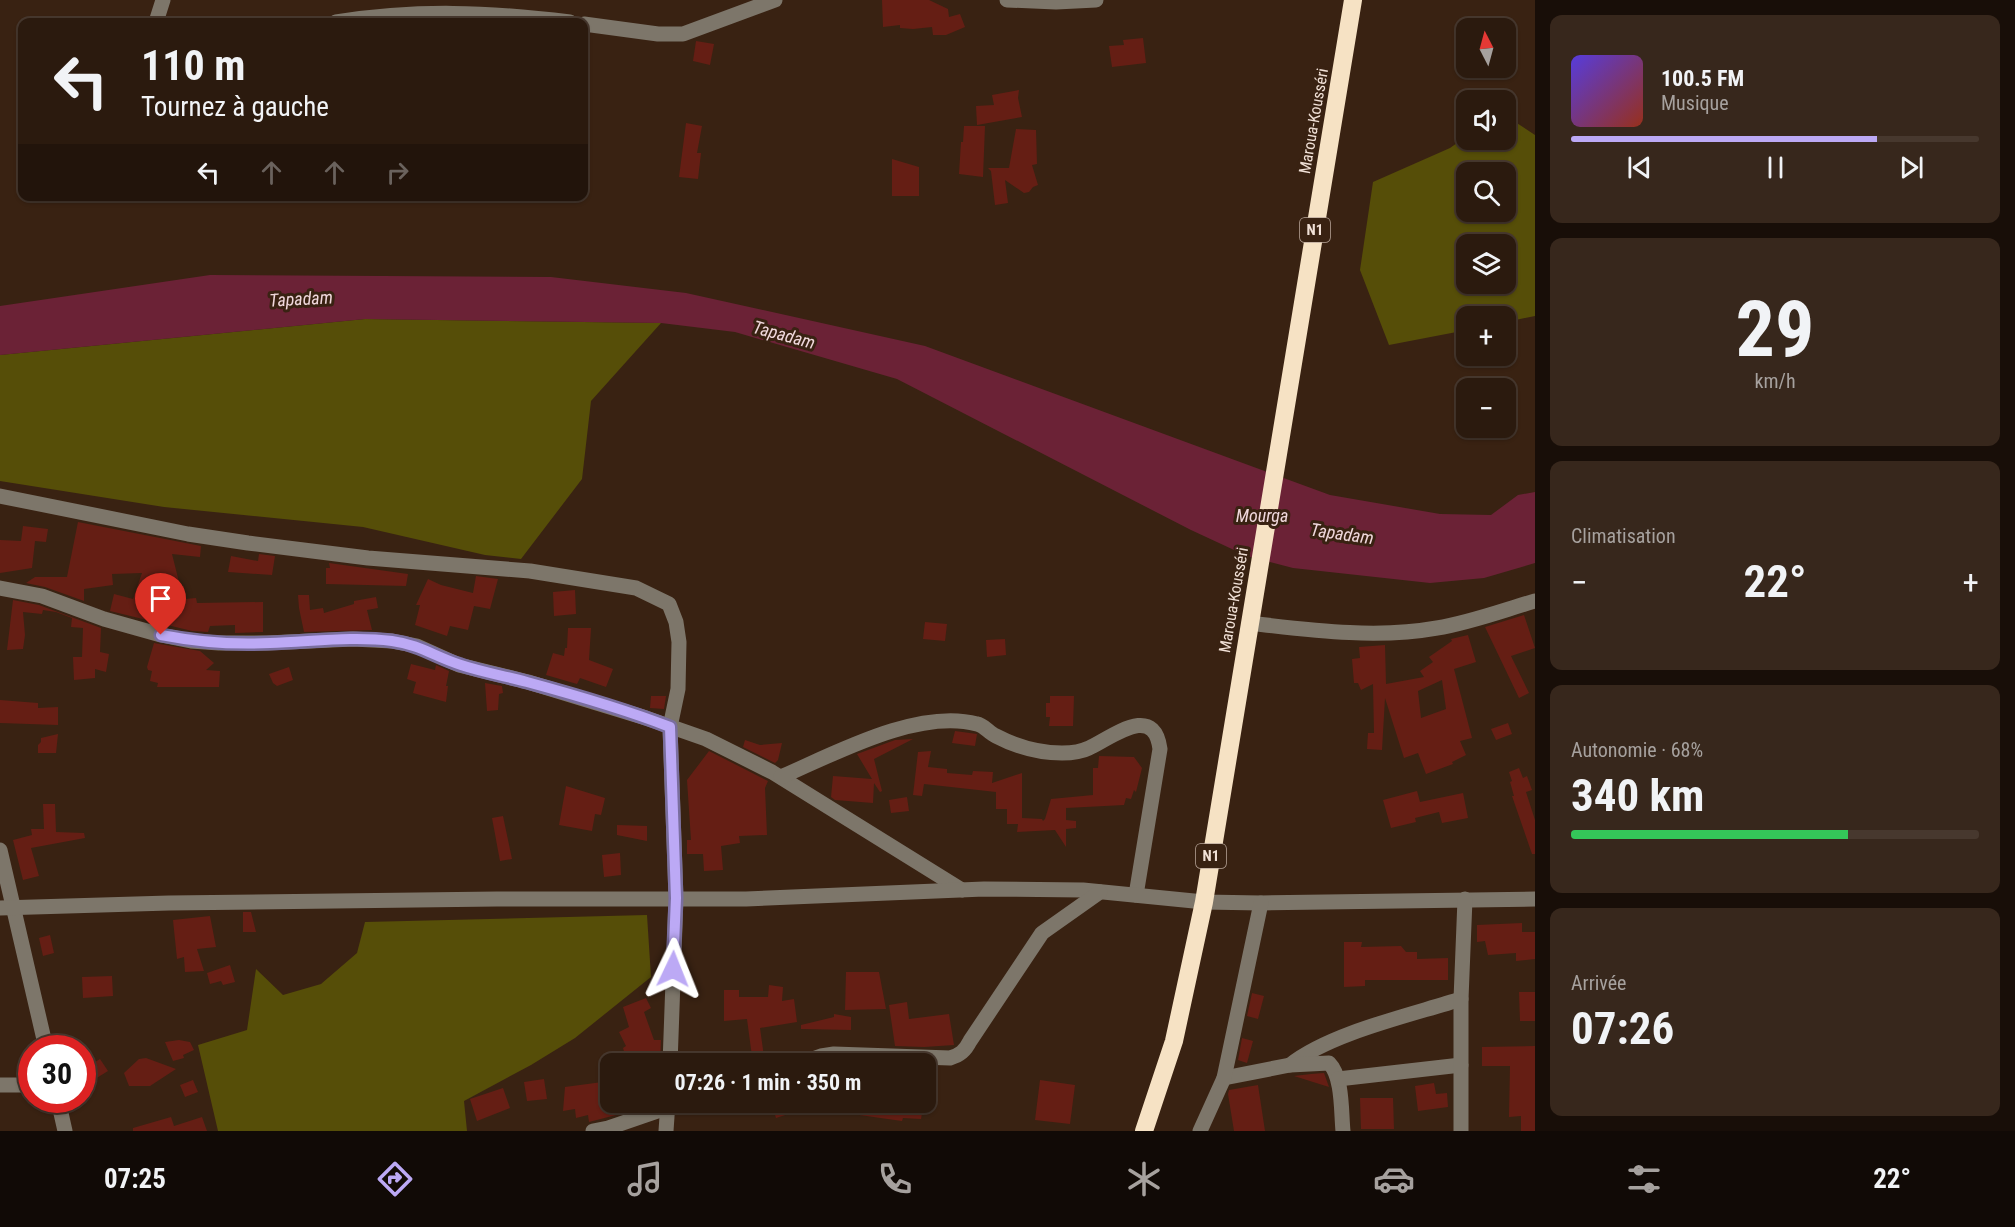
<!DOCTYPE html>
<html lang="fr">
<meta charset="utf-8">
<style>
:root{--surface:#2b1a0e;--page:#37271c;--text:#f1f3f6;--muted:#a6a19e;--line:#47382e;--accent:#bca9f5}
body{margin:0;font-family:"Roboto Condensed",sans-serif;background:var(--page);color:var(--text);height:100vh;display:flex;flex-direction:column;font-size:22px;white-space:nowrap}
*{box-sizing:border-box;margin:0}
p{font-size:20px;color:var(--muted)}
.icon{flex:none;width:33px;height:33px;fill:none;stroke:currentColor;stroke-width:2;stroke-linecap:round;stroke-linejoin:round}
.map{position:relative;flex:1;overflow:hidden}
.drawer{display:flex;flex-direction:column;gap:15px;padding:15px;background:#180e08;width:480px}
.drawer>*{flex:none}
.top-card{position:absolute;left:18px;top:18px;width:570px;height:183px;border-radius:12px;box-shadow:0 2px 4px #0004,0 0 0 2px var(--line);background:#2b1a0e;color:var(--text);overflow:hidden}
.needle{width:39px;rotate:354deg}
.fabs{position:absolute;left:1456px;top:18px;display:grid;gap:12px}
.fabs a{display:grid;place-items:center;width:60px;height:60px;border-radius:12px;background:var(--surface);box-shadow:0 2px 4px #0004,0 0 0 2px var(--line);font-size:30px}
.speed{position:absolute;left:18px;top:1035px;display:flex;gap:12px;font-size:30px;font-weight:700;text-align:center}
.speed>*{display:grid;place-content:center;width:78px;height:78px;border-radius:50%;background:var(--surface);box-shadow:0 2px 4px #0004,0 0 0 2px var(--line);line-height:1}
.speed .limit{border:9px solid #d22;background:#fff;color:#111}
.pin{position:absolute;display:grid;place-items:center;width:51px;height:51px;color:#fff;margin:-62px -26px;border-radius:50% 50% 50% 0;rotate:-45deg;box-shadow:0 0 6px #0007}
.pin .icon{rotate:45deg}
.me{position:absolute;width:66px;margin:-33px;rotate:2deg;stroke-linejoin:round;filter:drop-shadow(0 0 4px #0008)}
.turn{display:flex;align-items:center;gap:21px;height:126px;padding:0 24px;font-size:27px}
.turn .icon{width:78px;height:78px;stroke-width:2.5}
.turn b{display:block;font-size:42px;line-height:51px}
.lanes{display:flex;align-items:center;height:57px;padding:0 24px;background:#0003;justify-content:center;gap:30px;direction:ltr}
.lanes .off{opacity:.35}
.big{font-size:45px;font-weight:700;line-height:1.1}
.drawer .card{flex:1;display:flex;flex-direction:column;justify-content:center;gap:9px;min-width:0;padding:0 21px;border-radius:12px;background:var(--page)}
.drawer .dial{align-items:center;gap:0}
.dial b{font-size:78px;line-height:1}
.song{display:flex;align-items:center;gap:18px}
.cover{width:72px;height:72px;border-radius:9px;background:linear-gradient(135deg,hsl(250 70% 55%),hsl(10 70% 35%))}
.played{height:6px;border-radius:3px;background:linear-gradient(90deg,var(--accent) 75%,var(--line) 75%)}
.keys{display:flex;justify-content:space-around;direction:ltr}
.heat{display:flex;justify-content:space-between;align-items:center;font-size:33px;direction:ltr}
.charge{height:9px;border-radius:4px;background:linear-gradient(90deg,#34c759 68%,var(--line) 0)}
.trip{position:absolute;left:600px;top:1053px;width:336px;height:60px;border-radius:12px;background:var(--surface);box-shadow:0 2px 4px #0004,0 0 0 2px var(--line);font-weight:700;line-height:60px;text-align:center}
.tab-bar{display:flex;height:96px;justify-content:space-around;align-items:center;background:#110a06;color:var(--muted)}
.tab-bar .icon{width:42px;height:42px}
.tab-bar .active{color:var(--accent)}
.tab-bar b{font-size:27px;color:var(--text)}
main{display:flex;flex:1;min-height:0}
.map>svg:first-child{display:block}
.forest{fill:#564e08;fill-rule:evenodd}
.water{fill:#6b2236}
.building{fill:#651e14;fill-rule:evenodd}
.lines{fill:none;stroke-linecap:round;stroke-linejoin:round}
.minor{stroke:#7d766a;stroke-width:15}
.highway{stroke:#f6e2c4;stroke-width:18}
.route-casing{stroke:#7a6e9f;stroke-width:15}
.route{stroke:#bca9f5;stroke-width:10}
.labels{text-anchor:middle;stroke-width:6;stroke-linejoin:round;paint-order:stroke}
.shield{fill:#392212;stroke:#baa89c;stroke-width:1.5}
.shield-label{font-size:15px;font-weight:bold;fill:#f1e1d7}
.street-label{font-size:16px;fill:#f1e1d7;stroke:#392212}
.water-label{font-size:18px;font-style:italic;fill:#f0d8dc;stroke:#392212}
</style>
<main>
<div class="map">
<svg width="1535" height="1131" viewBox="0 0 1535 1131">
<rect width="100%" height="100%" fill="#392212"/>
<!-- forest -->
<g class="forest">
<path d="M1506,116L1535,135V316L1506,322V316H1467V330L1389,345L1360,270L1373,182L1450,148L1467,136V140H1506ZM1467,172H1506V212H1467ZM1467,244H1506V284H1467Z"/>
<path d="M365,319L661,323L591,401L582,479L521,559L485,555L363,527L164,507L0,481V355Z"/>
<path d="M647,915L651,977L575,1038L531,1065L464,1101L467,1131H218L198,1045L247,1030L256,969L283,995L321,984L357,953L365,922Z"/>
</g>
<!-- water -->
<path class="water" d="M210,275L551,277L686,293L925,346L1330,495L1440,514L1491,515L1518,495L1535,492V563L1484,578L1430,583L1293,568L1247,556L1191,530L897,379L735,332L661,323L365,319L0,355V306Z"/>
<!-- building -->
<g class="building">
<path d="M882,0H929L948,9L949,17L960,14L965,27L946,35H933L932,27L913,29L900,28V25L883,27Z"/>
<path d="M1143,38L1146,63L1112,67L1109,46L1124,45L1123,40Z"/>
<path d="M696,41L714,44L710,65L693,61Z"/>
<path d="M1019,90L1018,98L1022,117L977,125L976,106L994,105L992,95Z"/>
<path d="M686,123L702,126L697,153H701L698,179L679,177Z"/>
<path d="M964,126H985L983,177L959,174L961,142H963Z"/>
<path d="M1016,129L1036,130L1037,164L1032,165L1038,185L1033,187L1029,192L1024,193L1005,180L1008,203L995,205L991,171L988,168H1009Z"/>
<path d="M892,159L919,167V196H892Z"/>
<path d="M78,522L201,546L200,557L172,554L180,586H184L185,599L196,598L197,603L263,602V632L235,633V625L210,626L208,632L192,631L110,611L114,594L133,599L142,573L112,574L113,585L84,589V601L45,587L26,583L35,577H67Z"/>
<path d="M23,526L48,529L46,542L35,541L32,568L0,573V540L21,541Z"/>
<path d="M259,554L275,556L272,575L228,572L231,556L258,561Z"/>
<path d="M329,563L408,574L406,586L326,584V568H330Z"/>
<path d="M476,576L498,579L490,609L474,606L468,630L450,626L447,636L415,625L420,605H416L428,579L441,585L473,593Z"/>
<path d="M575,590L576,614L554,616L553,592Z"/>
<path d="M298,595H309L310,610L323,608L324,613L354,604V601L376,597L378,608L367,610L372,630L304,632L299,608Z"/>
<path d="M13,600L39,605L101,628L100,652L109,654L106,672L95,669V678L74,680L73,657H82L83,628L71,627L72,618L56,612L43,610L42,614L23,612L25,635L23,649L7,650Z"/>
<path d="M1524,615L1535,648L1511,656L1529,693L1519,698L1485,627Z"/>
<path d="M925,622L947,624L945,641L923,639Z"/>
<path d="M568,628H591L589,660L613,669L606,687L580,678L577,684L546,675L553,653L564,656L565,648H567Z"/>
<path d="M1468,635L1476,662L1454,669L1472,738L1460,741L1466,755L1452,762L1453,764L1426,774L1418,753L1404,758L1385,698L1382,750L1367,749L1368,733H1374L1373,684L1361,690L1358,683H1354L1352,659L1360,658L1359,647L1385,645L1386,684L1424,677L1420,671L1433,662L1429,657L1452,641L1451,639ZM1442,680L1446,709L1421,718L1418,691Z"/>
<path d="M1005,639L1006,655L987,657L986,640Z"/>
<path d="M154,643L200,651L214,663L206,670L220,671L219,687H157L158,683L150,681L152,671L148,670L147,667Z"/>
<path d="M411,664L435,670L436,665L449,671L446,686H448L446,702L413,693L416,682L407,679Z"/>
<path d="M289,667L293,680L277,686L273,683L269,674Z"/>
<path d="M485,683L502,686L503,693L499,694L498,710L487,711Z"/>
<path d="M651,696H666L664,709L650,708Z"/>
<path d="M1050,696H1074L1073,726H1049L1050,717H1046V703H1050Z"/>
<path d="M0,700L38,703V708L58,707V725L0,723Z"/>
<path d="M1508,723L1512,734L1496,740L1491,729Z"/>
<path d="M955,731L977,734L975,746L952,743Z"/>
<path d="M58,734L56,753H38V745L41,742V738Z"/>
<path d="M913,739L874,759L882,791L880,792L874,783L873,803L835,800L831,797L833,776L872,779L857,754L895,740Z"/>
<path d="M745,740L760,745L782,743L778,760L775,763L743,747Z"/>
<path d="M709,751L768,781L765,788L767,835L739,836L740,843L721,846L723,870L704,871L703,854H687V840H691L687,780Z"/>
<path d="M931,751L928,767L947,769V773L972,775L973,771L993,772L992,783L1022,773V818L1042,819L1043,821L1045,819L1051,799L1093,795V768H1098L1099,756L1134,757L1142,768L1136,792L1134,790L1131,799L1126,798L1124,805L1066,808V820L1076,821V828L1066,829V847L1055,830L1017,832L1018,824H1007V809H996V792L924,784L922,796L913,795L918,752Z"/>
<path d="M1519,768L1523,778L1527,776L1532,790L1526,792L1535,820V854H1532L1512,796H1514L1510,782L1512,781L1509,772Z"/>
<path d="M566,786L605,798L601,815L595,814L592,831L559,825Z"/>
<path d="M1417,791L1420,802L1463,793L1468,818L1442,823L1439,812L1415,818L1416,822L1391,828L1383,800Z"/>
<path d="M907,797L909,811L891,813L889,800Z"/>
<path d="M43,804H55L56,832L84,833L85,838L31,848L39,876L23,880L13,840L32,835L31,829H44Z"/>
<path d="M503,816L512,859L500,861L492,818Z"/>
<path d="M617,825L647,826V841L617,835Z"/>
<path d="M620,853L621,875L604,877L602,855Z"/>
<path d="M243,912H251L256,932H243Z"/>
<path d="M210,916L216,947L197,949L204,971L185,972L184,957L177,959L173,920Z"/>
<path d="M1522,923V932H1535V959L1516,961V953L1488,955L1485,941L1477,942V925Z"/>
<path d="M50,935L54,953L43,956L39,938Z"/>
<path d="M1344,942H1362L1361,947L1401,946L1406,952H1417V959L1448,958V980H1365V986L1344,987Z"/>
<path d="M230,965L235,982L223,985L221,981L210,984L207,973Z"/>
<path d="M846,972H879L886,1009L845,1010Z"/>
<path d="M112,976L113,996L83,998L82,977Z"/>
<path d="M769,985L783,987L782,1001L794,999L797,1022L760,1028L765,1064H753L747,1019L724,1021V990H739V997H768Z"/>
<path d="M1519,992H1535V1021H1520Z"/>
<path d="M1252,993L1264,996L1258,1019L1247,1016Z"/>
<path d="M646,998L651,1008L644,1012L654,1040H661L660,1064L646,1063V1051L627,1062L623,1048L626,1046L619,1032L629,1027L623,1007Z"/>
<path d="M907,1002L909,1019L949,1014L954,1045L924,1047L895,1046L889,1005Z"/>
<path d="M834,1014L851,1017V1030L801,1029V1025L834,1017Z"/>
<path d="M1242,1038L1253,1041L1247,1063L1238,1060Z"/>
<path d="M179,1040L190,1042L194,1050L183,1055L184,1058L173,1061L165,1042Z"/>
<path d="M1535,1046V1131H1521V1116L1509,1117L1510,1066H1482V1047Z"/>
<path d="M146,1058L176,1069L150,1086H129L124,1073L139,1059Z"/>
<path d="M100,1059L108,1071L82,1087V1070Z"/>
<path d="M1324,1073L1329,1087L1294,1076L1311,1074Z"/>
<path d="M544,1079L547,1099L527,1101L524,1082Z"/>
<path d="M193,1080L198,1092L185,1097L180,1085Z"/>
<path d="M1040,1080L1075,1085L1070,1124L1035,1120Z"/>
<path d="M610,1081V1106L618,1105L620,1114L589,1122L588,1115L576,1118L575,1109L563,1111L565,1087Z"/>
<path d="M1434,1083L1436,1094L1447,1093L1448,1107L1418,1111L1415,1086Z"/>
<path d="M1258,1085L1265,1131H1234L1228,1094L1229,1090Z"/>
<path d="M503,1088L510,1108L477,1121L470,1099Z"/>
<path d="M1360,1098H1393L1394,1129H1361Z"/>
<path d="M771,1102H816V1105L776,1118Z"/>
<path d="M863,1102H924L921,1119L903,1118L902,1121L838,1112L839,1103L863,1105Z"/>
<path d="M171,1117L174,1126L202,1117L207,1131H133V1128Z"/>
</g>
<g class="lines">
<!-- minor -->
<g class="minor">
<path d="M1007,0L1056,2L1096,0"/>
<path d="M156,22L163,0"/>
<path d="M336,22C418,9 488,12 570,22"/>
<path d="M584,24L658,34H683L775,0"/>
<path d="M0,496L188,534L248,543L368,558L530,571L636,588L669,604L676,622L679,642L678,689L670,727L676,898L670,1064"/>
<path d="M0,588L42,596L104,619L161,635L191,641L219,643H267L353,639L392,641L417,646L459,665L528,682L646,718L706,739L772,772L962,890"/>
<path d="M1249,623C1310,630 1376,639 1437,628C1469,623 1504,610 1535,601"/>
<path d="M781,777C834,754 918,708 977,724C984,725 989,733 996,736C1017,747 1038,753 1062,753C1070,753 1081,752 1089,748C1111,738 1154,702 1160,749L1136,895"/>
<path d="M0,850L46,1048"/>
<path d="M0,908L169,903L497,899H746L984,889L1083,890L1204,902L1261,903L1535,899"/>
<path d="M799,1064L821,1056L834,1054L950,1058C960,1055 965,1051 970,1041L1042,933L1100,892"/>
<path d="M1290,1065C1330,1033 1411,1015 1461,999"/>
<path d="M1224,1078L1290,1065L1329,1063C1343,1077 1341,1112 1343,1131"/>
<path d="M1338,1079L1461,1065"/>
<path d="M0,1085H32"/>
<path d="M58,1100L65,1131"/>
<path d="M593,1131L608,1128L684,1102"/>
<path d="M666,1131L668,1102"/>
<path d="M1200,1131L1224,1078L1261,903"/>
<path d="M1461,1131V999L1465,899"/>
</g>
<!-- highway -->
<path class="highway" d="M1144,1131L1174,1041L1204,902L1353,0"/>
</g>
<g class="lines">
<!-- route casing -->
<g class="route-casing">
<path id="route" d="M161,635C197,642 233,645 270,643C310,642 352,636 392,641C421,645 435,657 461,665C482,672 505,676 527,682C575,695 624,709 670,727L676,898L673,969"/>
</g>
<!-- route -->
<use href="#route" class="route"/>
</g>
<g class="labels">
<!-- shield labels -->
<g class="shield">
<rect x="1300" y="218" width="30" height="24" rx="4.5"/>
<rect x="1196" y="844" width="30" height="24" rx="4.5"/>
</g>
<g class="shield-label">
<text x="1315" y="235">N1</text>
<text x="1211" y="861">N1</text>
</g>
<!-- street labels -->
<g class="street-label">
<text transform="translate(1313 121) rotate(-80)" y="6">Maroua-Kousséri</text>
<text transform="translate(1233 600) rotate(-80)" y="6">Maroua-Kousséri</text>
</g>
<!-- water labels -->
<g class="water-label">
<text transform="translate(301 299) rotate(-3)" y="6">Tapadam</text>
<text transform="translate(784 335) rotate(15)" y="6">Tapadam</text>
<text x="1262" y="522">Mourga</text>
<text transform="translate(1342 534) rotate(8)" y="6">Tapadam</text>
</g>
</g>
</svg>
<div class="fabs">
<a><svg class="needle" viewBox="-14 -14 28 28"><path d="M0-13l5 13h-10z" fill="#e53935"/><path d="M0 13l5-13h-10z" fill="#a6a19e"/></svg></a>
<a><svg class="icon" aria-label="sound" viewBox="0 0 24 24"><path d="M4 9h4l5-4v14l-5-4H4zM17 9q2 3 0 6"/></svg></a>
<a><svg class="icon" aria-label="search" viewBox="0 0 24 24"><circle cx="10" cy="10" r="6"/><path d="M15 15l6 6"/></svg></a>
<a><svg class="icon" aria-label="layers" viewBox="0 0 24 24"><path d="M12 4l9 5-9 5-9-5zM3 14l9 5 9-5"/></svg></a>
<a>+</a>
<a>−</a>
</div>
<div class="speed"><div class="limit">30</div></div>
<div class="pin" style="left:161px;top:635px;background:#d93025"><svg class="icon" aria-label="arrive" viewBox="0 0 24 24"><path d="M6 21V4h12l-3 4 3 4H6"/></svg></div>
<svg class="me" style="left:673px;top:969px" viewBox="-20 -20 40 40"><path d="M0-17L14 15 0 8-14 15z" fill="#bca9f5" stroke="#fff" stroke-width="4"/></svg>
<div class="trip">07:26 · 1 min · 350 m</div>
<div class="top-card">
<div class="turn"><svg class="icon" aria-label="left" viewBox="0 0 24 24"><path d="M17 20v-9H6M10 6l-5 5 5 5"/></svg><div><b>110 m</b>Tournez à gauche</div></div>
<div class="lanes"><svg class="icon" aria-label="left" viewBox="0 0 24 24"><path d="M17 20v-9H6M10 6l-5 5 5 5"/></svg><svg class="icon off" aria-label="ahead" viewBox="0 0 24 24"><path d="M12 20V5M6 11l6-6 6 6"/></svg><svg class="icon off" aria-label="ahead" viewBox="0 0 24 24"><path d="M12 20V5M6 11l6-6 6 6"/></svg><svg class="icon off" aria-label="right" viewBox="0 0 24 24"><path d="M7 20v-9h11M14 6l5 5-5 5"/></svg></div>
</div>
</div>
<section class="drawer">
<div class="card">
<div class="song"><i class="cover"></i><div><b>100.5 FM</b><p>Musique</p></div></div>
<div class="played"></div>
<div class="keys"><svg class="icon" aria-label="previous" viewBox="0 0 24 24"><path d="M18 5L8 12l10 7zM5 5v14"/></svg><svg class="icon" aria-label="pause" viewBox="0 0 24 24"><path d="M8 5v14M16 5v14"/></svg><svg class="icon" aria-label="next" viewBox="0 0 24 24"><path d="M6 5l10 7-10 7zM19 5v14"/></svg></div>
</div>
<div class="card dial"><b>29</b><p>km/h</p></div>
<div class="card"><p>Climatisation</p>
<div class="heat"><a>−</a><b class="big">22°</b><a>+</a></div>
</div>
<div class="card"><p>Autonomie · 68%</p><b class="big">340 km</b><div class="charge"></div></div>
<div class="card"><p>Arrivée</p><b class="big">07:26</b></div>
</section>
</main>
<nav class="tab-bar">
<b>07:25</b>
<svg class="icon active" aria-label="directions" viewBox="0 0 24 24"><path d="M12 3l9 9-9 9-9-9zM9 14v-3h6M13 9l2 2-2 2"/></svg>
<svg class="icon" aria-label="music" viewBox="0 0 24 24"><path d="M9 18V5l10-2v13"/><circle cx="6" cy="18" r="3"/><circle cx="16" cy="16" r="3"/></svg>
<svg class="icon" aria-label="phone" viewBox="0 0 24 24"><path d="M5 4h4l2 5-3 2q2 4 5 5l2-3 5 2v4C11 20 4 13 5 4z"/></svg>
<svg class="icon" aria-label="climate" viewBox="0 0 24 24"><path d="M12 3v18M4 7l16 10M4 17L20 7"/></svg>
<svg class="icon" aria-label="car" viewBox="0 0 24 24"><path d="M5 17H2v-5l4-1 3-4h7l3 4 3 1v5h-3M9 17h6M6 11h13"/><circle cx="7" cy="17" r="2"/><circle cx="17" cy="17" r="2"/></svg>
<svg class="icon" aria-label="filters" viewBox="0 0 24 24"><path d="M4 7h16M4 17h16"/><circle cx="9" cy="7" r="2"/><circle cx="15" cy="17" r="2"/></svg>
<b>22°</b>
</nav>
